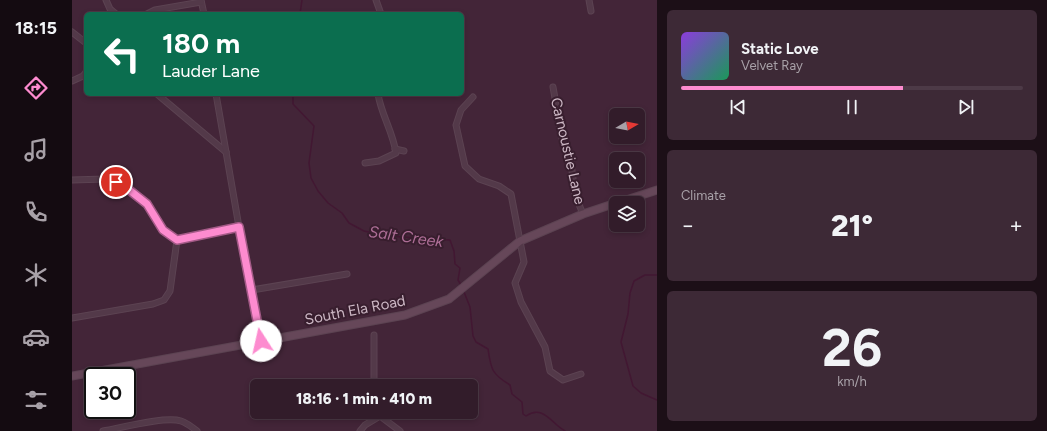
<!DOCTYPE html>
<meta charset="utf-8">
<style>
:root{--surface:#321c2a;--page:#3d2936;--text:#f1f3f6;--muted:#a8a1a8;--line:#4d3a47;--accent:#fd8bcf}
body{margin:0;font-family:Figtree,sans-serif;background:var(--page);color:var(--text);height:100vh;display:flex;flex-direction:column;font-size:15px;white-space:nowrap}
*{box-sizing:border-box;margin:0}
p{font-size:13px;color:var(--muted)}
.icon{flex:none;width:22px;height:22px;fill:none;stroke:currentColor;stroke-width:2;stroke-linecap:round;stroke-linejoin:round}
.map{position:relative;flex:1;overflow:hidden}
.details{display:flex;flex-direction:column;gap:10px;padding:10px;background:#1c0f17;width:390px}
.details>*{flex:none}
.banner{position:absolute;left:12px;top:12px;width:380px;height:84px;border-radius:6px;box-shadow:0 2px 6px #0003,0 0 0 1px var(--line);background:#0b6e4f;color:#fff;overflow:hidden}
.needle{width:26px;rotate:80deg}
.controls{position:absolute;left:537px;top:108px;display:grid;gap:8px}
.controls a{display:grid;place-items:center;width:36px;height:36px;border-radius:6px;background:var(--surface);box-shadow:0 2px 6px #0003,0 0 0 1px var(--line);font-size:20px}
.speed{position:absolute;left:12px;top:367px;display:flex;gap:8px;font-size:20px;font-weight:700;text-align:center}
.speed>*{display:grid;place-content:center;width:52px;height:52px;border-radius:50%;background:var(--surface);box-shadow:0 2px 6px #0003,0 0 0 1px var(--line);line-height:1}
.speed .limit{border:2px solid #111;border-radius:6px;background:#fff;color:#111}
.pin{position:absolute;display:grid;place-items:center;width:34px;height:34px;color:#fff;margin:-17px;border:2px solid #fff;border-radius:50%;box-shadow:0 1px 4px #0007}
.me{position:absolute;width:44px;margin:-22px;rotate:350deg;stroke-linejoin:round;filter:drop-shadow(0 0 3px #0008)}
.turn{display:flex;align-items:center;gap:14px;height:84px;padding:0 12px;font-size:18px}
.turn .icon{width:52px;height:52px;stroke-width:2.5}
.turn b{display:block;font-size:28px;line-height:34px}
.big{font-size:30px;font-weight:800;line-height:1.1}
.details .widget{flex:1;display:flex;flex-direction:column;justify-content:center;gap:6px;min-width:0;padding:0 14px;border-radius:6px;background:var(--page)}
.details .dial{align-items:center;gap:0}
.dial b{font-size:52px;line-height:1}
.song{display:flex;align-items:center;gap:12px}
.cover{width:48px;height:48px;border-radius:6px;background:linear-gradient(135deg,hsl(270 70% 55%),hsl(150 70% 35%))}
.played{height:4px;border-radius:2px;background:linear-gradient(90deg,var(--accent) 65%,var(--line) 65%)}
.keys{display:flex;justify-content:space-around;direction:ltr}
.heat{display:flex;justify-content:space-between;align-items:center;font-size:22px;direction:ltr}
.trip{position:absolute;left:178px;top:379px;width:228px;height:40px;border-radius:6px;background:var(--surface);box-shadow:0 2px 6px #0003,0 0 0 1px var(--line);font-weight:800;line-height:40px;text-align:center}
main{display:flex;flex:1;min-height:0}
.dock{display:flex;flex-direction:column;width:72px;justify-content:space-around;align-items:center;background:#140b11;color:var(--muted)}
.dock .icon{width:28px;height:28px}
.dock .on{color:var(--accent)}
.dock b{font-size:18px;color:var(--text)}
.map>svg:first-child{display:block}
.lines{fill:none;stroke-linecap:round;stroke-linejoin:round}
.stream{stroke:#421732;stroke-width:1.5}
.street-casing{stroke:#5c4352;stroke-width:7}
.secondary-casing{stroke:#5c4352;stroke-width:9}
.street{stroke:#533949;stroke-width:5}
.secondary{stroke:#664759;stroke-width:7}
.route-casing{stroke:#a45a87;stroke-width:10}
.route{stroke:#fd8bcf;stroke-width:7}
.labels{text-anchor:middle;stroke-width:4;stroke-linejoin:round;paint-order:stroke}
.street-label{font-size:15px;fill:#ccb7c4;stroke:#381e2e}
.water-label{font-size:16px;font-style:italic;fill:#ad6e96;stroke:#381e2e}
</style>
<main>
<nav class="dock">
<b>18:15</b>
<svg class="icon on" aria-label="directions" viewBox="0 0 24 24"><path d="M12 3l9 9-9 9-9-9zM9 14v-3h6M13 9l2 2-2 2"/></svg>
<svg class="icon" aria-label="music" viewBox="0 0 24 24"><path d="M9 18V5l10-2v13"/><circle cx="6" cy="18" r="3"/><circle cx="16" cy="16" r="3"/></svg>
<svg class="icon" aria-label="phone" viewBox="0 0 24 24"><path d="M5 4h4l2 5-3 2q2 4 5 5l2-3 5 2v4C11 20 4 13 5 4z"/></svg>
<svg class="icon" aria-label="climate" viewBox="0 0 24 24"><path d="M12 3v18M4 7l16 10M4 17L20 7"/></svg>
<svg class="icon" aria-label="car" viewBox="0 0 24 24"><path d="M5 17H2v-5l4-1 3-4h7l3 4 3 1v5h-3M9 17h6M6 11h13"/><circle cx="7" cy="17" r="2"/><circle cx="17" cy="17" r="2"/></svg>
<svg class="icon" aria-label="filters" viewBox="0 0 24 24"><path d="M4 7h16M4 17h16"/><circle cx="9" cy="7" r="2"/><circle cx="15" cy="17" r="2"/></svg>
</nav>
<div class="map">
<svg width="585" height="431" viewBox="0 0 585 431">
<rect width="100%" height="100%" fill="#432538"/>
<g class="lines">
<!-- stream -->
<g class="stream">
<path d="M228,14L230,0"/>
<path d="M221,94V104L242,126L237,163L239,178L246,191L256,203L270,213L277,223L292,231L315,236L378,240L382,251L383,264L388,268L386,280L389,285"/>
<path d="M585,275H573L562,281L558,293L556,314L549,342L561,386L569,393L585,400"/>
<path d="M392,292L398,307L401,336L404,342L416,349C419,370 420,374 438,385L440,394L450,402L451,414L454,416C471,404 480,424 493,431"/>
</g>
<!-- street casing -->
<g class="street-casing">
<g id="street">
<path d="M34,0L38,9L44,14"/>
<path d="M129,0L132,14"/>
<path d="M304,0L309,14"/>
<path d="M517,0L519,11"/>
<path d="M75,14L83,10L129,2"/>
<path d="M0,32L14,43"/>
<path d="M0,81L11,76L14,72"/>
<path d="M481,87L490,138L498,155L503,195L511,214"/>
<path d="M85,94L154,152"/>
<path d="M144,94L167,227L189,341"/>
<path d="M401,97L389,110L384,125L393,166L407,179L427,186L439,194L452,262L443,283L449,302L473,347L478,371L491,380L509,374"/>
<path d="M323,149L332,151"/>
<path d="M293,163L307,161L324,153C321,132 309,114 306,94"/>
<path d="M0,180L33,179L56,189L75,204L91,230L105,240L98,291L92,300L81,304L0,318"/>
<path d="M105,240L167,227"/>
<path d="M180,290L275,274"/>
<path d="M302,335V386"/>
<path d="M308,416L328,431"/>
<path d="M31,431C49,428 93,416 109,421C115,423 120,427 125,431"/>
<path d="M288,431L293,425L308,416L307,412"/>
</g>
</g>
<!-- secondary casing -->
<g class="secondary-casing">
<g id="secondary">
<path d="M545,203L585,190"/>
<path d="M0,376L333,315L377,299L448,241L511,214L544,203"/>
</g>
</g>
<!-- street -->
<use href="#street" class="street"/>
<!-- secondary -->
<use href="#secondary" class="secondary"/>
</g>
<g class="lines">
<!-- route casing -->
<g class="route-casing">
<path id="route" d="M44,182L56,189L75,204L91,230L105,240L167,227L189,341"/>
</g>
<!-- route -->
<use href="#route" class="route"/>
</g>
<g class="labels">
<!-- street labels -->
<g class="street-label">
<text transform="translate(496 151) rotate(77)" y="5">Carnoustie Lane</text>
<text transform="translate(283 310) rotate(-11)" y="5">South Ela Road</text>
</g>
<!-- water labels -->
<g class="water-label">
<text transform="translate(334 236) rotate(8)" y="6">Salt Creek</text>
</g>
</g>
</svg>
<div class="controls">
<a><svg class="needle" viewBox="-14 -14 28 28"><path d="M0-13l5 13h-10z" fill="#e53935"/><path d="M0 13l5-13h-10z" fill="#a8a1a8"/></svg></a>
<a><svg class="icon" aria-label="search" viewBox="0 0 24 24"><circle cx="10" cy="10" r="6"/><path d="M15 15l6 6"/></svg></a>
<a><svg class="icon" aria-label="layers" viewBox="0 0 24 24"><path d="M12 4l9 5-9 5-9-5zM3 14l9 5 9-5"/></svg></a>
</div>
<div class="speed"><div class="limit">30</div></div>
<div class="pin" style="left:44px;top:182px;background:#d93025"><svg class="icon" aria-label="arrive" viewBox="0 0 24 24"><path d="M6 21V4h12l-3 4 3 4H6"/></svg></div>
<svg class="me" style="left:189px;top:341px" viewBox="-20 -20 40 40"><circle r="19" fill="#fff"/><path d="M0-13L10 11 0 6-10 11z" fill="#fd8bcf"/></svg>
<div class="trip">18:16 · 1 min · 410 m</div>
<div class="banner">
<div class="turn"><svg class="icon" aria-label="left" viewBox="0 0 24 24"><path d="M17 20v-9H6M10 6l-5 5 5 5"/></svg><div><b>180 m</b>Lauder Lane</div></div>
</div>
</div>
<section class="details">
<div class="widget">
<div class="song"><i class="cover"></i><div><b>Static Love</b><p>Velvet Ray</p></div></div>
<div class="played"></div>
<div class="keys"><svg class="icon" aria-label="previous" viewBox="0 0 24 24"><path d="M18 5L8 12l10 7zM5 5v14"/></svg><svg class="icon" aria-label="pause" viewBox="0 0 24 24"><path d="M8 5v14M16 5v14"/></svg><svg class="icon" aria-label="next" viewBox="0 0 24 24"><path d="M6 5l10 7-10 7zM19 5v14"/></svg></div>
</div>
<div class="widget"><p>Climate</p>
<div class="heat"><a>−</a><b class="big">21°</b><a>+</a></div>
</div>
<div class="widget dial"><b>26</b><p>km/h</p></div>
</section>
</main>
